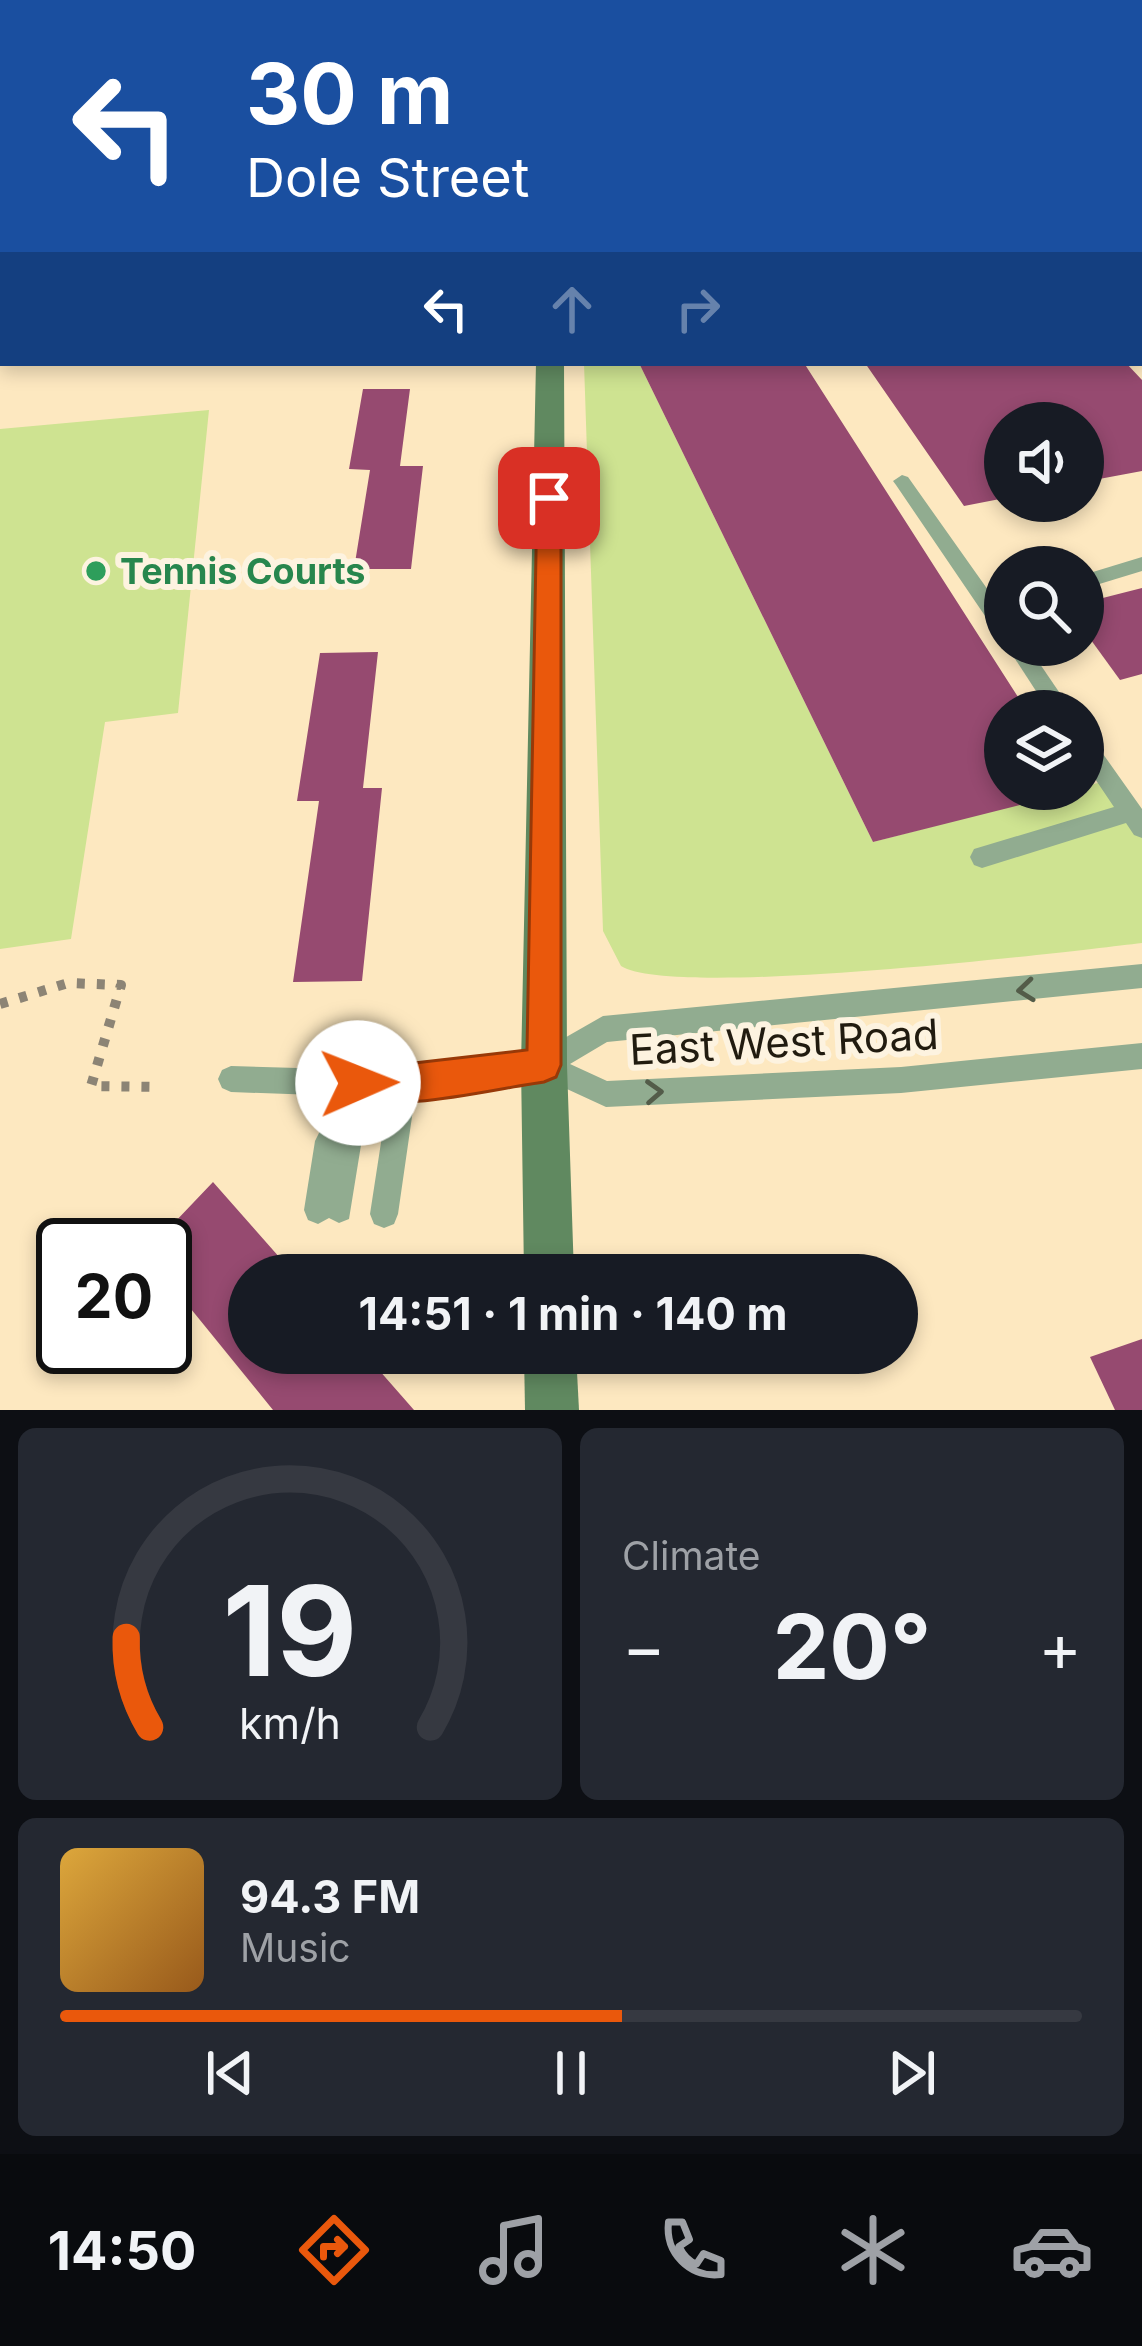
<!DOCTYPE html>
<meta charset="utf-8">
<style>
:root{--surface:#171b24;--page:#242831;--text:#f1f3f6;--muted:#9ea1a6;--line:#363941;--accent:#ea580c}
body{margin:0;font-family:Inter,sans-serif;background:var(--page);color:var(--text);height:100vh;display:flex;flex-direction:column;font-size:45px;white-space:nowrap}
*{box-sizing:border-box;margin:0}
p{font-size:39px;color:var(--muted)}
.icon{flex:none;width:66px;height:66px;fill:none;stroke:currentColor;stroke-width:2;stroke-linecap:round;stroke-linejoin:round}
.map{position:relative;height:1410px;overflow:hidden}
.panel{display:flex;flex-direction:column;gap:18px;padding:18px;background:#0d0f14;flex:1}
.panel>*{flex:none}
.guide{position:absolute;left:0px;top:0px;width:1143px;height:366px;box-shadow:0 6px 18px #0003;background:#1a4fa0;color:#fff;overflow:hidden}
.controls{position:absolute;left:984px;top:402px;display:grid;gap:24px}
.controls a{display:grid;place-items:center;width:120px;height:120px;border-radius:50%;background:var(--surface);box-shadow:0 6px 18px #0003;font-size:60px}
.speed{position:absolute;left:36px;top:1218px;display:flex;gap:24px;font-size:60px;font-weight:700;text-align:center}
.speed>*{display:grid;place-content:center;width:156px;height:156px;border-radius:50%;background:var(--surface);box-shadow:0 6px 18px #0003;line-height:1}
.speed .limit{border:6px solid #111;border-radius:18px;background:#fff;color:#111}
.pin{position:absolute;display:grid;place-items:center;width:102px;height:102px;color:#fff;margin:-51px;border-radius:24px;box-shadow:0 6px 18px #0006}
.me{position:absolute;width:132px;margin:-66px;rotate:89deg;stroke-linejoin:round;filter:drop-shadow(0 0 9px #0008)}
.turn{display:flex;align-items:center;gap:42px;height:252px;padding:0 48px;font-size:54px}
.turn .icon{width:156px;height:156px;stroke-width:2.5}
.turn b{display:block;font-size:84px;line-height:102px}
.lanes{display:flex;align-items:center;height:114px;padding:0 48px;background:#0003;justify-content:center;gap:60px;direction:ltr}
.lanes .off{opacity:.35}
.big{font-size:90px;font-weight:700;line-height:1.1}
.panel .tile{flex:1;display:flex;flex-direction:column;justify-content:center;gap:18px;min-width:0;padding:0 42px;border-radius:18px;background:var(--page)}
.panel .dial{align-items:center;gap:0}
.dial svg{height:312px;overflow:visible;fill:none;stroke:var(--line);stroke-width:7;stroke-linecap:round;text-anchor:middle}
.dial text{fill:var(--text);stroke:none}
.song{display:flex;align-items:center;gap:36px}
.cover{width:144px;height:144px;border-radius:18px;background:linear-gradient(135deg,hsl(40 70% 55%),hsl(30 70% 35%))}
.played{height:12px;border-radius:6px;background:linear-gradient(90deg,var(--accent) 55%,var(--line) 55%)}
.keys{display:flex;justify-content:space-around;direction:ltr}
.heat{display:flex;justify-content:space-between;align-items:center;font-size:66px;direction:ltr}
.panel .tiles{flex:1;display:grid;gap:18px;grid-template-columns:1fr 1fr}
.tile:last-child{grid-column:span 2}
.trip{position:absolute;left:228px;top:1254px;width:690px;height:120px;border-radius:60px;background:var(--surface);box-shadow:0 6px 18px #0003;font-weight:700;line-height:120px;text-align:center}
.dock{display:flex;height:192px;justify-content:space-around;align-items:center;background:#090b0e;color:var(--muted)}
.dock .icon{width:84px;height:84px}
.dock .on{color:var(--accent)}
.dock b{font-size:54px;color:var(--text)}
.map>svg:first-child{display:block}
.built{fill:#fde8c0;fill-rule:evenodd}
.green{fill:#cee391}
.building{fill:#964a70}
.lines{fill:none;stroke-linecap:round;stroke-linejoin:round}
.path-far1{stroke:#8c8475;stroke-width:4.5;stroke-dasharray:3 4.5;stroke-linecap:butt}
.path{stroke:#8c8475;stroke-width:10;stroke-dasharray:8 12;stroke-linecap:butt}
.lane{fill:#91ac90;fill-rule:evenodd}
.secondary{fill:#608960;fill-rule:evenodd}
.oneway{stroke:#535c49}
.route{fill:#ea580c;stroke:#983908;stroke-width:3}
.leisure-dot{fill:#2e9e5b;stroke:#fdf3e0;stroke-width:4.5}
.labels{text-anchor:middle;stroke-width:12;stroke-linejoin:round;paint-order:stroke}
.leisure-label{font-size:36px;font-weight:bold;fill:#27864d;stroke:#fdf3e0;text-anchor:start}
.near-street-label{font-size:42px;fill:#211b0f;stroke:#fdf3e0}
</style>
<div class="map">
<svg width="1142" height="1410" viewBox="0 0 1142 1410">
<rect width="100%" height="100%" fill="#fdf3e0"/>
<!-- built -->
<path class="built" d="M0,0H1142V1410H0ZM3,3H1140V363H3ZM1005,423H1083V501H1005ZM1005,567H1083V645H1005ZM1005,711H1083V789H1005ZM63,1245H165V1347H63ZM249,1275H897V1353H249Z"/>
<!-- green -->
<g class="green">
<path d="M503,0H1041L1045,3H504Z"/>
<path d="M584,363H639L873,842L1109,780L1142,836V943C1059,953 674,999 621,966L603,931Z"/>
<path d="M209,410L178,713L105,722L71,939L0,949V429Z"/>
</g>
<!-- building -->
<g class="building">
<path d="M639,363H804L1027,711H1005V789L1076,791L873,842Z"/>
<path d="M865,363H1126L1142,380V471L1083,482V423H1005V498L964,506Z"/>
<path d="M363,389H410L400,466H423L411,569H354L370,470L349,469Z"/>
<path d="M1142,588V674L1120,680L1083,629V603Z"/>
<path d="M378,652L363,788H382L362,981L293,982L319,801H297L320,653Z"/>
<path d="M213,1182L295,1275H249V1353H364L414,1410H273L165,1277V1245H153Z"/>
<path d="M1142,1339V1410H1115L1090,1357Z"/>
</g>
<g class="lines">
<!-- path-far1 -->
<path class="path-far1" d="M933,2L955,0"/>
<!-- path -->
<path class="path" d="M0,1004L68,983L121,985L91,1086L158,1087"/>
<!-- lane -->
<g class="lane">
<path d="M129,0H139L138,3H128Z"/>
<path d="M908,0H919L921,3H910Z"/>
<path d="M1083,0H1095L1097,3H1085Z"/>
<rect x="1140" y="30" width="2" height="7"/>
<rect x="1140" y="225" width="2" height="8"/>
<path d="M902,475L908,477L1005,614V637L998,635L896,485L893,481Z"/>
<path d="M1142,557V571L1083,589V575Z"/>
<path d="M1006,645H1027L1072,711H1049Z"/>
<path d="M1083,734L1091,737L1142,809V838L1134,835L1126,823L982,868L974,865L970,857L974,849L1114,807L1083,761Z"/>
<path d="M1142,964V988L607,1042L570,1064L607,1081L901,1067L1142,1043V1069L901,1093L606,1107L543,1078L415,1096L398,1214L394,1224L384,1228L374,1224L370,1214L388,1097L369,1096L349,1219L339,1223L329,1218L318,1224L308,1220L304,1210L315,1141L325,1121L340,1116L343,1096L231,1092L222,1088L218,1079L222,1070L231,1066L403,1071L483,1061L540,1052L603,1016Z"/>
</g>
<!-- secondary -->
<g class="secondary">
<path d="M467,0H485L486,3H468Z"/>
<path d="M536,363H564L567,1065L574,1275H524L521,1065Z"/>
<path d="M524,1353H576L579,1410H525Z"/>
</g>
</g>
<!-- one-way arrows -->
<defs><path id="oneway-chevron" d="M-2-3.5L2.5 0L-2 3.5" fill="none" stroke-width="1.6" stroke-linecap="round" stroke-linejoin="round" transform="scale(3)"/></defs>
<g class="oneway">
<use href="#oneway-chevron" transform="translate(1026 990) rotate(174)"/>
<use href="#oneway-chevron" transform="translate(654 1092) rotate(-3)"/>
</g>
<!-- route -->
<path class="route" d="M549,490L561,498V1065L556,1077L544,1082C491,1089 394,1115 345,1095L340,1083L345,1071L527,1050L537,498Z"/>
<!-- markers -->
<circle class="leisure-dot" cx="96" cy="571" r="12"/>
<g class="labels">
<!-- leisure labels -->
<g class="leisure-label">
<text x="120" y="584">Tennis Courts</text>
</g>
<!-- near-street labels -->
<g class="near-street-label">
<text transform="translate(784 1042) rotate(-3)" y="15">East West Road</text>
</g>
</g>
</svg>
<div class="controls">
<a><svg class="icon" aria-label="sound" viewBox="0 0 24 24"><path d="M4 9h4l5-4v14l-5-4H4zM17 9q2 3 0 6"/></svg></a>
<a><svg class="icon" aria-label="search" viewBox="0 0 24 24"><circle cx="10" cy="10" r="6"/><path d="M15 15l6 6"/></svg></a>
<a><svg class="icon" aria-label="layers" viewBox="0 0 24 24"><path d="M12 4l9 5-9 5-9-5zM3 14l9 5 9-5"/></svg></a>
</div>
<div class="speed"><div class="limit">20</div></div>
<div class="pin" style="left:549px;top:498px;background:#d93025"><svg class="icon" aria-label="arrive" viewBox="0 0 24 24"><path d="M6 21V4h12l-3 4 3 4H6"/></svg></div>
<svg class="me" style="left:358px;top:1083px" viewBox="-20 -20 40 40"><circle r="19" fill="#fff"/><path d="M0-13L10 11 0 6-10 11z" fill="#ea580c"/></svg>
<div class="trip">14:51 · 1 min · 140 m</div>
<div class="guide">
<div class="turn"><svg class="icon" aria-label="left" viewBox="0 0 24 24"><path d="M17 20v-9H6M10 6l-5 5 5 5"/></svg><div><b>30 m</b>Dole Street</div></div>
<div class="lanes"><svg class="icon" aria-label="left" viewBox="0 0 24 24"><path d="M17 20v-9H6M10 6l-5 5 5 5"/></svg><svg class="icon off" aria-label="ahead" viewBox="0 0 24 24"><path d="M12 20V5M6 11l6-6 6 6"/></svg><svg class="icon off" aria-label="right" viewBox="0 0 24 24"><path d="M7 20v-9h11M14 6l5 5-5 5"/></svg></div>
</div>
</div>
<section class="panel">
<div class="tiles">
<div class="tile dial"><svg viewBox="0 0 100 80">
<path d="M14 69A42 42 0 1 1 86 69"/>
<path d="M14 69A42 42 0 0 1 8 46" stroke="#ea580c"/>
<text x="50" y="56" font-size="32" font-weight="700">19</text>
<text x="50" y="72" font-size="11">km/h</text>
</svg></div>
<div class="tile"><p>Climate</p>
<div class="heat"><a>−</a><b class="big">20°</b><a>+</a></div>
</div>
<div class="tile">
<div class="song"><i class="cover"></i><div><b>94.3 FM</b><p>Music</p></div></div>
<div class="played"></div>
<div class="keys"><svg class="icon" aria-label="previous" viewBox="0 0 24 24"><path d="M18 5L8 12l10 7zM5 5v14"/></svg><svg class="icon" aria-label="pause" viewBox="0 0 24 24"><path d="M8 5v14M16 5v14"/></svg><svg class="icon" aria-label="next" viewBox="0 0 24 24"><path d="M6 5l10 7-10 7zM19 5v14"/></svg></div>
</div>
</div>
</section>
<nav class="dock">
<b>14:50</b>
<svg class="icon on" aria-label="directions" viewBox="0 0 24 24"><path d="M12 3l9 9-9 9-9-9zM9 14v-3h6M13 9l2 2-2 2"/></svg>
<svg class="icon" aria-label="music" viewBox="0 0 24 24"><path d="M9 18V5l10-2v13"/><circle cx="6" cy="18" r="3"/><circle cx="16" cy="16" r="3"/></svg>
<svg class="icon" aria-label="phone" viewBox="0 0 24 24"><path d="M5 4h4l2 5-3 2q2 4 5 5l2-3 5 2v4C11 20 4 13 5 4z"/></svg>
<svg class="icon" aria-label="climate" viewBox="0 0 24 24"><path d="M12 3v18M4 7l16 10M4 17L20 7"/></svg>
<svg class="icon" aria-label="car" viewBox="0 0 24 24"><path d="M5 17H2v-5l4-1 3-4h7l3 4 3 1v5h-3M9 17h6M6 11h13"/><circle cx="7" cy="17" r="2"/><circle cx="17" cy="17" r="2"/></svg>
</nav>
